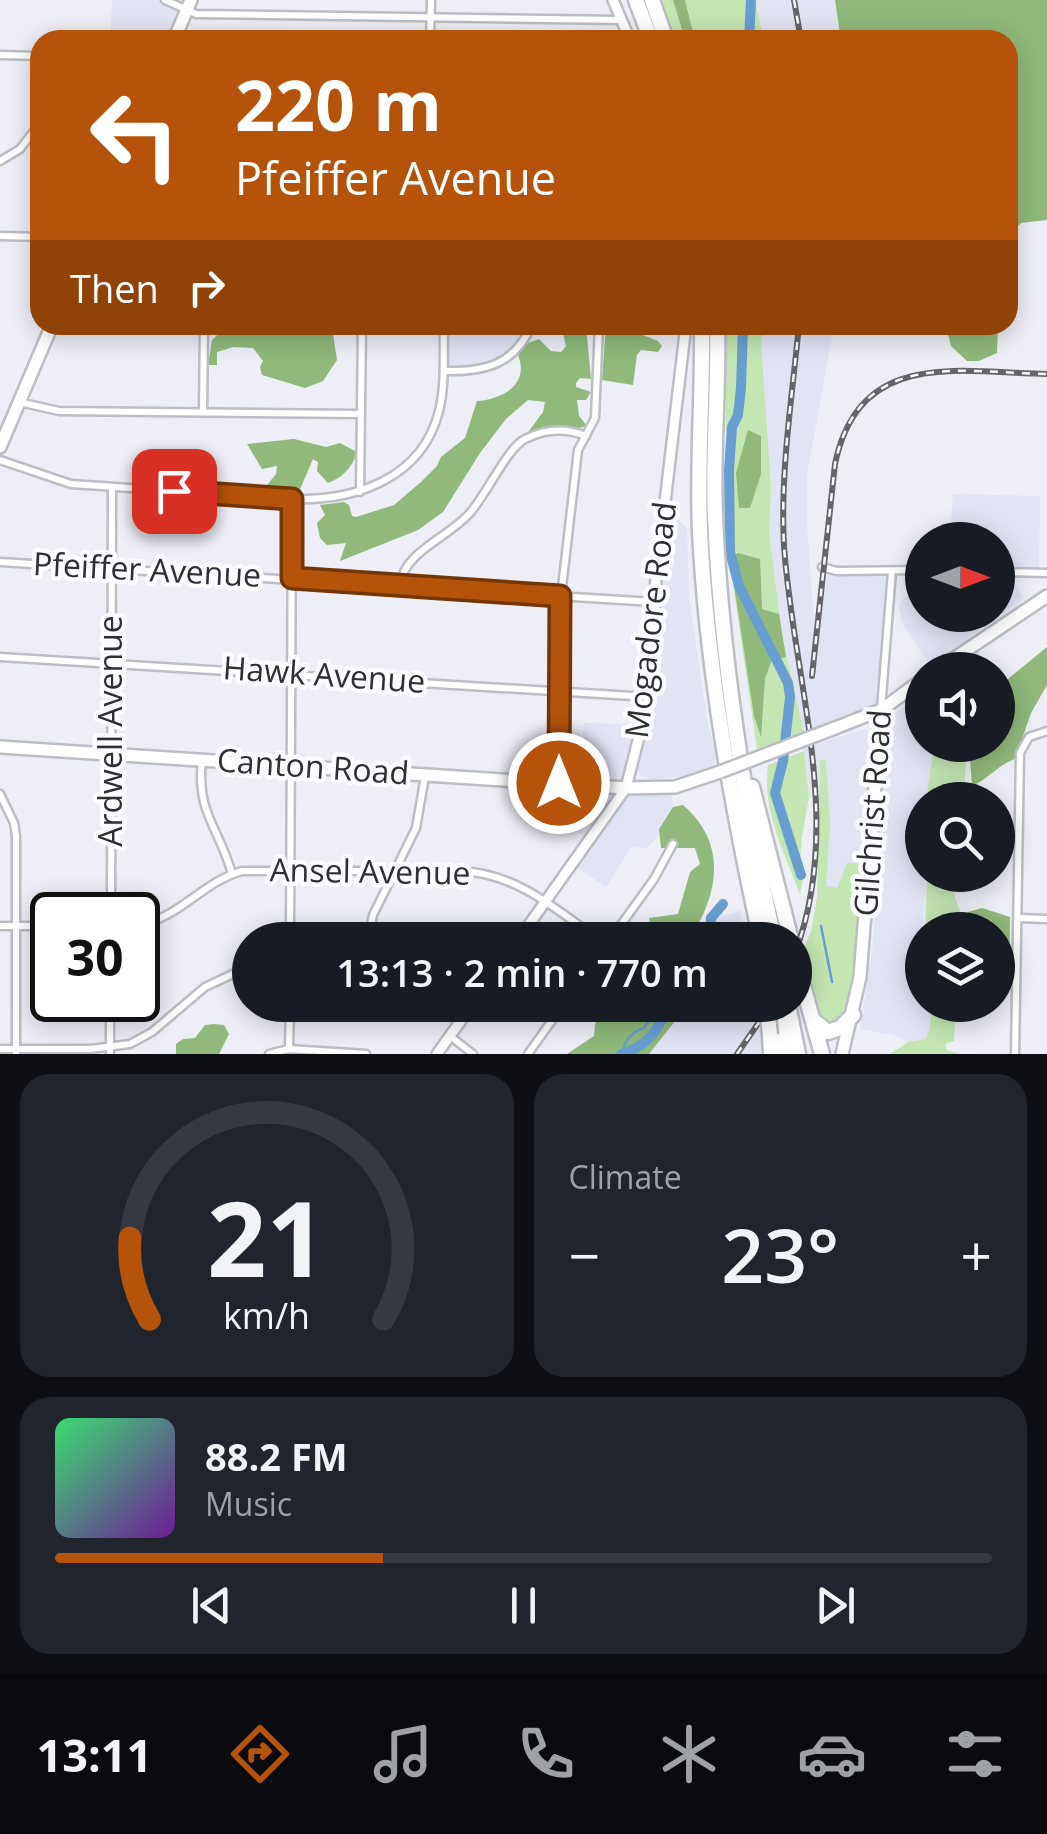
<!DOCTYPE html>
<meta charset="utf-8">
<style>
:root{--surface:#171b24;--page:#20242c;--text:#f1f3f6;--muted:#9ea1a6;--line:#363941;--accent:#b45309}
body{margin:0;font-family:"Open Sans",sans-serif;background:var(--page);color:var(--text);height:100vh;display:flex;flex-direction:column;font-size:38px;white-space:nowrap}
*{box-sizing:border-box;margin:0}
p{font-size:32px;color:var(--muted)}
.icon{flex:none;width:55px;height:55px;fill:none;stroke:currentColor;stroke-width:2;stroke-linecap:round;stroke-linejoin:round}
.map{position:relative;height:1054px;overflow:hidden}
.sheet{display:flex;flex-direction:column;gap:20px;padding:20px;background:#0d0f14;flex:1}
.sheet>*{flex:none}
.hud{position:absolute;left:30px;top:30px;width:988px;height:305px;border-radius:30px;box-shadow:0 5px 25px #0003;background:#b45309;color:#fff;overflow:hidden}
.needle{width:65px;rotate:90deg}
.controls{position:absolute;left:905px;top:522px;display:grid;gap:20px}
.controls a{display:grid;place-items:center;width:110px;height:110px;border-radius:50%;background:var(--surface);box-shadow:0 5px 25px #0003;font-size:50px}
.speed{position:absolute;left:30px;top:892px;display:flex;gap:20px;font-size:50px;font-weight:700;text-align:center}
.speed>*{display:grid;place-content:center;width:130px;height:130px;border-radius:50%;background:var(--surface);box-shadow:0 5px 25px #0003;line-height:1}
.speed .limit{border:5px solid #111;border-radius:15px;background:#fff;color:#111}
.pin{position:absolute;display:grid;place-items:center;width:85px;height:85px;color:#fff;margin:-42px;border-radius:20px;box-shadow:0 5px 15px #0006}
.me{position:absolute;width:110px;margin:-55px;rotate:0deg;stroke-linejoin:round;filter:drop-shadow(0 0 8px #0008)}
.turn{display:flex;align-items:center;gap:35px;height:210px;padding:0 40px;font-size:45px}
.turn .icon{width:130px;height:130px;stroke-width:2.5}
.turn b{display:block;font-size:70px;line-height:85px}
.then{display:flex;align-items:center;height:95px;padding:0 40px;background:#0003;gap:20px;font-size:38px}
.big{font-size:75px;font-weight:600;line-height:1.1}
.sheet .widget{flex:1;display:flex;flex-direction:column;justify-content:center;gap:15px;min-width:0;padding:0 35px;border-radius:30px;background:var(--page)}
.sheet .dial{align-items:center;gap:0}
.dial svg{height:260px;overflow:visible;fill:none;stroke:var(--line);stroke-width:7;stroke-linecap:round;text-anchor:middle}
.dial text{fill:var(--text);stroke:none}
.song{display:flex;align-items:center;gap:30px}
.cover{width:120px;height:120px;border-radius:15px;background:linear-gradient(135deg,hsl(140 70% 55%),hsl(280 70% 35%))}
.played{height:10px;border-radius:5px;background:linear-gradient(90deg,var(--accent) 35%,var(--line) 35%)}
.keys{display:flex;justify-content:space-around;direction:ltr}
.heat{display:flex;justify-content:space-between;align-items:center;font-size:55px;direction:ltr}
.sheet .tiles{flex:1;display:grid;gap:20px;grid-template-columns:1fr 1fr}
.widget:last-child{grid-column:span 2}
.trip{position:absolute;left:232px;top:922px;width:580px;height:100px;border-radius:50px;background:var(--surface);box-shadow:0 5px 25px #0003;font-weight:600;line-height:100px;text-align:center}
.menu{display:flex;height:160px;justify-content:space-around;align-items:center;background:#090b0e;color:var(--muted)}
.menu .icon{width:70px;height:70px}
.menu .current{color:var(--accent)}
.menu b{font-size:45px;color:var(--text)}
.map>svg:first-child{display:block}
.built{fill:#e1e4f3}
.green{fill:#c3e6b2}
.forest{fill:#90b97b}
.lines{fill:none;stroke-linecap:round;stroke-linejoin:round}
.stream{stroke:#699ed3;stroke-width:2.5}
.river{stroke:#699ed3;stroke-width:10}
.minor-casing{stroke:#bcbec5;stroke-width:11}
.tertiary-casing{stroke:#bcbec5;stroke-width:14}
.primary-casing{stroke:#bcbec5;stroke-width:16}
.motorway-casing{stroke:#bcbec5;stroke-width:19}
.minor{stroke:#fff;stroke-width:6}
.tertiary{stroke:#fff;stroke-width:9}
.primary{stroke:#fff;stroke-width:11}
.motorway{stroke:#fff;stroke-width:14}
.rail-casing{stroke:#646469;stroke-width:6}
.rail{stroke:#fbfcff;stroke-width:2.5;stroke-dasharray:8;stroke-linecap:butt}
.primary-bridge-casing{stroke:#bcbec5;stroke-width:16;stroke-linecap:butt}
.motorway-bridge-casing{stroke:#bcbec5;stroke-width:19;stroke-linecap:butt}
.primary-bridge{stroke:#fff;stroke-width:11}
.motorway-bridge{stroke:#fff;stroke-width:14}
.route-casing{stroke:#753606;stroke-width:25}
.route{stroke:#b45309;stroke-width:18}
.labels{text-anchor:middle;stroke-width:9;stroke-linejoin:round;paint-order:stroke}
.street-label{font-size:32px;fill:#2f2f32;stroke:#fbfcff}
</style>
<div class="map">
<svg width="1047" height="1054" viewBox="0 0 1047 1054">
<rect width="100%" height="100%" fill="#edeef6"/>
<!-- built -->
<g class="built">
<path d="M112,0H191L174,40H110Z"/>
<path d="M755,0H835L841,40H764Z"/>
<path d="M447,325H529L506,357L476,369L447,368Z"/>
<path d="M767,325H834L807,475V526L816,647L828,574L888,573L879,702L819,729L820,743L865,729L873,737L863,863H847L837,889L825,886L826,761H820L819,795L809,798L799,715L783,640L769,533L771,487L761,340Z"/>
<path d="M953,494L1040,496L1039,573L998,572V540H950Z"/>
<path d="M668,510L687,528L689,597L707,720L719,765L692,776L652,779L642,776L637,770L653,701L660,576Z"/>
<path d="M998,574L1008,575L1024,598L930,666L902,622L899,607L902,599L922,588V615H998Z"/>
<path d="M922,695V745H934L926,800H922V875H927L922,930V1005H931L930,1027L926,1039L908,1042L893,1035L860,1029L873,946L886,723L894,713Z"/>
<path d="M584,723L641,724L624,781L669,780L673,807L659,828L660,834L646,849L632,846L606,887L575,866L591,844L556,812L559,783L577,784Z"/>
<path d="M740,911L746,940H710L717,919Z"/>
<path d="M688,1005H758L763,1054H649Z"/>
</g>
<!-- green -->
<g class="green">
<path d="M661,0H673L685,40H675Z"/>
<path d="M685,0H755L764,40H695Z"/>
<path d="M726,325H767L761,340L771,487L769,533L783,640L804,733L757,749L726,536Z"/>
<path d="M934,745H967L964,791L956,800H926Z"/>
<path d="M804,751L809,798L802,837L800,862L804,875L800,894C784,851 762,811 768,765Z"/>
<path d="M820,760H826L830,824L826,886L837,888L847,863H863C859,909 863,991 834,1027H826L818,1017L800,955L811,932L817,897Z"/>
<path d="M927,875H951C951,896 963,909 963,930H925Z"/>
<path d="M931,1005H963L962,1022L955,1023L954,1041L945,1044L947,1050L960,1054H890L908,1042L926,1039L930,1027Z"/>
</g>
<!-- forest -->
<g class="forest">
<path d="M673,0H685L695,40H685Z"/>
<path d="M835,0H1047V220L1021,223L1008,237V40H841Z"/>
<path d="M227,325H354L353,328L336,327L333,334L337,360L323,381L305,388L262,375L260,367L263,361L253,348L233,347L217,352V365H208L212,340Z"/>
<path d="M561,325H586L591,379L580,378L576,383V387L591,392L586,400H577L579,416L587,426C568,432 547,428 526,435L543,412L545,402L528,400L506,419L480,453L443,512L418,530L340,561L346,543L327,545L320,538L317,523L325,515L320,505L344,502L349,505L352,516L356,517L394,505L421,482L437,466L441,457L465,438L477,401C502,399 530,385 518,355L525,344L539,339L551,351L561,352L566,346Z"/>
<path d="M606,325H680L679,332L645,328L643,335L658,341L662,346L658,352L641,350L637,355L633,385L602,380Z"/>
<path d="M959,325H998L997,353L979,361H967L951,346L947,330Z"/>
<path d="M748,430L761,436V474L750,508H739L736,473Z"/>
<path d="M294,439L326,447L340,443L357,452C353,467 342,478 328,483L317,471L318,462L313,459L298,494L266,492L263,490L276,474L277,466L262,469L247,444Z"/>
<path d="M738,553L760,559L762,609L779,614L786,657L772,660L765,678L761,737L754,716L730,559Z"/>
<path d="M1047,647V685L1031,713L1015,759C999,764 988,779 972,786L969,745H998V687Z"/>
<path d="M683,805C728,844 719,894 689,940H654L663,929H651L649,918L678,914L690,872L700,864L695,848H661L659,829L673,807Z"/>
<path d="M982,908L1010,917L1009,978L998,967V930H962L968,912Z"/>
<path d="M607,1005H688L649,1054H567L594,1036L595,1024Z"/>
<path d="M214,1024L224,1025L229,1034L219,1054H176V1044L183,1039L195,1038L205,1025Z"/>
</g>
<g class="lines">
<!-- stream -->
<g class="stream">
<path d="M800,873L801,875"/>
<path d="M821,926L832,982"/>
<path d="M624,1052C621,1043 635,1030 644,1028L658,1007L665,1006"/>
</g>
<!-- river -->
<g class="river">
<path d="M749,40L751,0"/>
<path d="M743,325L741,388L738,415L732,427L729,470L730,552L739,586L788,683L790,697L783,761L775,793L801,875"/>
<path d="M710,940L711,918L723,904"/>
<path d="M621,1054C647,1046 660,1031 666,1005"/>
</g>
<!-- minor casing -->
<g class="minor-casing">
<g id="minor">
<path d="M165,0L196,14L620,20"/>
<path d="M430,40L431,0"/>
<path d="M0,55L40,56"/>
<path d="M0,161L20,149L40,123"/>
<path d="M0,236L40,237"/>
<path d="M444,371C485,372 514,365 532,325"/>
<path d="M19,402L59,411L360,414"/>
<path d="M203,412L204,325"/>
<path d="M0,460L71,484L292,499C355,501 422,479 439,411C446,383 443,353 444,325"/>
<path d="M360,492L362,325"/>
<path d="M0,562L654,602"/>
<path d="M822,567L837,571L922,570"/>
<path d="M998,572L1047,573"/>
<path d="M400,585C404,552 446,539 469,514C486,496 507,448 525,439C545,429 566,428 586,436"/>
<path d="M0,657L649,697"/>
<path d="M881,709L892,571"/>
<path d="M202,761C196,813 219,827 232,874"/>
<path d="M559,783L561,596L578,450L595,418L599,325"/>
<path d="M0,794L14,823L16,836V1054"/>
<path d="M111,915L112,487"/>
<path d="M1018,918L1047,919"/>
<path d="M138,925C180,918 202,882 242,871H462C517,874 556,909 599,940"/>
<path d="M0,926H52"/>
<path d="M290,940L292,499"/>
<path d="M368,940L373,915L416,828L425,776"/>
<path d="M610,940L654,879L673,844"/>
<path d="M450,1036L473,1054"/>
<path d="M0,1049H90L130,1044L152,1032L205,987L250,966"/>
<path d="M289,1049L290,1005"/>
<path d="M110,1054V1000"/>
<path d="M269,1054L289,1049L366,1054"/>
<path d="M528,1054L563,1005"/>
<path d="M1015,1054L1020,753L1029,737L1047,731"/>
</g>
</g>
<!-- tertiary casing -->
<g class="tertiary-casing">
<g id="tertiary">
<path d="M613,0L630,40"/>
<path d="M518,940L626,788L649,697L656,578L686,325"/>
<path d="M437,1054L472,1005"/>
</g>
</g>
<!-- primary casing -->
<g class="primary-casing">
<g id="primary">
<path d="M174,40L191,0"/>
<path d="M0,447L52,325"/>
<path d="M937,670L1047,596"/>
<path d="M835,728L881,710L922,680"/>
<path d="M0,747L626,788L675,787L720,772"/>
<path d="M842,1054L860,977L881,710"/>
</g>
</g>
<!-- motorway casing -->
<g class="motorway-casing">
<g id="motorway">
<path d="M636,0L651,40"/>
<path d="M652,0L666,40"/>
<path d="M702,325C703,394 697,463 700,532C707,668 732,807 761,940"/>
<path d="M717,325C719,389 712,453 715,516C721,659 744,801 774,940"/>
<path d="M752,787L791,940"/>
<path d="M795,957L822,1054"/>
<path d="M774,1005L785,1054"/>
<path d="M788,1005L798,1054"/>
<path d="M814,1021L828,1032L840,1028L853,1015"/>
<path d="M770,1035L771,1054"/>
</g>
</g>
<!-- minor -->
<use href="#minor" class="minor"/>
<!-- tertiary -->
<use href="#tertiary" class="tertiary"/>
<!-- primary -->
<use href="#primary" class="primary"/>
<!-- motorway -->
<use href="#motorway" class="motorway"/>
<!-- rail casing -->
<g class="rail-casing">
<g id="rail">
<path d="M794,0L801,40"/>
<path d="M812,676L835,464C859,349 956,372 1047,374"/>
<path d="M795,953C845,822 793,679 784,546C780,473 792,398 799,325"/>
<path d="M737,1054L771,1005"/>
</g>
</g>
<!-- rail -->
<use href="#rail" class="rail"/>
<!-- primary-bridge casing -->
<g class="primary-bridge-casing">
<path id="primary-bridge" d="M720,772L835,728"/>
</g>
<!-- motorway-bridge casing -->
<g class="motorway-bridge-casing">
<path id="motorway-bridge" d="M767,1005L770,1035"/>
</g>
<!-- primary-bridge -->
<use href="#primary-bridge" class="primary-bridge"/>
<!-- motorway-bridge -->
<use href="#motorway-bridge" class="motorway-bridge"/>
</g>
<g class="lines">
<!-- route casing -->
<g class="route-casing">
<path id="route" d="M174,491L292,499V578L560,596L559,783"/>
</g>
<!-- route -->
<use href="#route" class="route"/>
</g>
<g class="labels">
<!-- street labels -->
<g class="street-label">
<text transform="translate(147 570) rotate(3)" y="11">Pfeiffer Avenue</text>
<text transform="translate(651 620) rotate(-83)" y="11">Mogadore Road</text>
<text transform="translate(324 675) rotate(4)" y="11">Hawk Avenue</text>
<text transform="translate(111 731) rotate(-90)" y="11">Ardwell Avenue</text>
<text transform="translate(313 767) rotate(4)" y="11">Canton Road</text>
<text transform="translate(873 813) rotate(-86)" y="11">Gilchrist Road</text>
<text transform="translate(370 872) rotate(1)" y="11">Ansel Avenue</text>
</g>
</g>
</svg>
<div class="controls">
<a><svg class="needle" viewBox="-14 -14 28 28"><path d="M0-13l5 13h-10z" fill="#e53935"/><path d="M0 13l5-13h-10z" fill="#9ea1a6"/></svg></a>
<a><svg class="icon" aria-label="sound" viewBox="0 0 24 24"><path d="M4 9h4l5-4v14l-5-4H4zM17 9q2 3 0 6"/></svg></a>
<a><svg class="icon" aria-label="search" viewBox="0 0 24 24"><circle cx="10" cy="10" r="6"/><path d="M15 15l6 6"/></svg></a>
<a><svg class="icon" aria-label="layers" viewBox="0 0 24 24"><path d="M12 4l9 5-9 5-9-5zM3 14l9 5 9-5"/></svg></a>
</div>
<div class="speed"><div class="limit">30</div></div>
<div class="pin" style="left:174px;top:491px;background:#d93025"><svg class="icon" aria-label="arrive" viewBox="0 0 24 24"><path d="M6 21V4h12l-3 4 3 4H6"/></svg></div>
<svg class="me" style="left:559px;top:783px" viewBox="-20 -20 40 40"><circle r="17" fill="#b45309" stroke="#fff" stroke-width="3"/><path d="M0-11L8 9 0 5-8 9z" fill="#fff"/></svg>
<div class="trip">13:13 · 2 min · 770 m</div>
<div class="hud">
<div class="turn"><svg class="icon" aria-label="left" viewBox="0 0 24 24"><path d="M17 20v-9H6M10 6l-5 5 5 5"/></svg><div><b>220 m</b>Pfeiffer Avenue</div></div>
<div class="then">Then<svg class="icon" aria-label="right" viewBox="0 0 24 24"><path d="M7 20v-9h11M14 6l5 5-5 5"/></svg></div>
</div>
</div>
<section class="sheet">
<div class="tiles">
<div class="widget dial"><svg viewBox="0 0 100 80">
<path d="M14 69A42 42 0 1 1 86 69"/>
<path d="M14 69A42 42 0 0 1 8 44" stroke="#b45309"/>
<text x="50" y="56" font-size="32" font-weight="700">21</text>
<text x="50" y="72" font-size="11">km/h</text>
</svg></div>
<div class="widget"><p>Climate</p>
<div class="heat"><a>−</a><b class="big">23°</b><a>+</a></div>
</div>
<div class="widget">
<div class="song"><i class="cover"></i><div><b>88.2 FM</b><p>Music</p></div></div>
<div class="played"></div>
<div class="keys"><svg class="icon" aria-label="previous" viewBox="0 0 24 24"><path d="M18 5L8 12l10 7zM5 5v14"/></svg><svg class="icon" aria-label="pause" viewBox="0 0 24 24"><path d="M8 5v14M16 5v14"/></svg><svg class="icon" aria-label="next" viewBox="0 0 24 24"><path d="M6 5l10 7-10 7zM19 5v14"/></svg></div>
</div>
</div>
</section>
<nav class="menu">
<b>13:11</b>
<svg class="icon current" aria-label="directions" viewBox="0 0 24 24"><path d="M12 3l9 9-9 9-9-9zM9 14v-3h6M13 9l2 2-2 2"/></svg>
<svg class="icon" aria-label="music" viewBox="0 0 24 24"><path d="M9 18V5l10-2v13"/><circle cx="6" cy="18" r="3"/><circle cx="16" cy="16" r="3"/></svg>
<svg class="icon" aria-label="phone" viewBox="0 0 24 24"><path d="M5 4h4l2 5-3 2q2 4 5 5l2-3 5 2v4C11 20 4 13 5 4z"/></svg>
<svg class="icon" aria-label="climate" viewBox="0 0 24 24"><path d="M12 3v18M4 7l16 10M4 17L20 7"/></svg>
<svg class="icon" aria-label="car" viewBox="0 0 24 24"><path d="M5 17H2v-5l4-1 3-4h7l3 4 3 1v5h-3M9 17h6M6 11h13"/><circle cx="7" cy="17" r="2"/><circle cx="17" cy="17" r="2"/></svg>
<svg class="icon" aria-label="filters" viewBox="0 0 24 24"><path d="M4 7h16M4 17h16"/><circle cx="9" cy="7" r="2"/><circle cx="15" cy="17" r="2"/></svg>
</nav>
